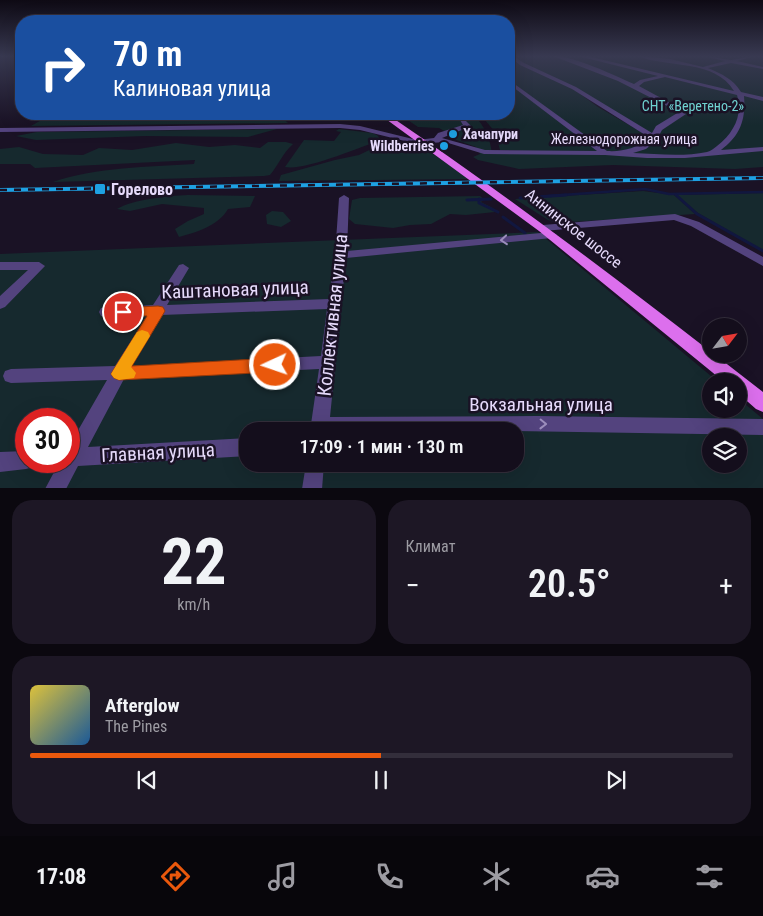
<!DOCTYPE html>
<html lang="ru">
<meta charset="utf-8">
<style>
:root{--surface:#140e1c;--page:#1d1725;--text:#f1f3f6;--muted:#9d9ca3;--line:#332e3b;--accent:#ea580c}
body{margin:0;font-family:"Roboto Condensed",sans-serif;background:var(--page);color:var(--text);height:100vh;display:flex;flex-direction:column;font-size:19px;white-space:nowrap}
*{box-sizing:border-box;margin:0}
p{font-size:16px;color:var(--muted)}
.icon{flex:none;width:28px;height:28px;fill:none;stroke:currentColor;stroke-width:2;stroke-linecap:round;stroke-linejoin:round}
.map{position:relative;height:488px;overflow:hidden}
.details{display:flex;flex-direction:column;gap:12px;padding:12px;background:#0b080f;flex:1}
.details>*{flex:none}
.guide{position:absolute;left:15px;top:15px;width:500px;height:105px;border-radius:20px;box-shadow:0 5px 20px #0002,0 0 0 1px var(--line);background:#1a4fa0;color:#fff;overflow:hidden}
.needle{width:32px;rotate:59deg}
.tools{position:absolute;left:702px;top:318px;display:grid;gap:10px}
.tools a{display:grid;place-items:center;width:45px;height:45px;border-radius:50%;background:var(--surface);box-shadow:0 5px 20px #0002,0 0 0 1px var(--line);font-size:25px}
.speed{position:absolute;left:15px;top:408px;display:flex;gap:10px;font-size:25px;font-weight:700;text-align:center}
.speed>*{display:grid;place-content:center;width:65px;height:65px;border-radius:50%;background:var(--surface);box-shadow:0 5px 20px #0002,0 0 0 1px var(--line);line-height:1}
.speed .limit{border:8px solid #d22;background:#fff;color:#111}
.pin{position:absolute;display:grid;place-items:center;width:42px;height:42px;color:#fff;margin:-21px;border:2px solid #fff;border-radius:50%;box-shadow:0 1px 5px #0007}
.me{position:absolute;width:55px;margin:-28px;rotate:267deg;stroke-linejoin:round;filter:drop-shadow(0 0 4px #0008)}
.turn{display:flex;align-items:center;gap:18px;height:105px;padding:0 15px;font-size:22px}
.turn .icon{width:65px;height:65px;stroke-width:2.5}
.turn b{display:block;font-size:35px;line-height:42px}
.big{font-size:38px;font-weight:600;line-height:1.1}
.details .tile{flex:1;display:flex;flex-direction:column;justify-content:center;gap:8px;min-width:0;padding:0 18px;border-radius:20px;background:var(--page)}
.details .dial{align-items:center;gap:0}
.dial b{font-size:65px;line-height:1}
.song{display:flex;align-items:center;gap:15px}
.cover{width:60px;height:60px;border-radius:8px;background:linear-gradient(135deg,hsl(50 70% 55%),hsl(210 70% 35%))}
.played{height:5px;border-radius:2px;background:linear-gradient(90deg,var(--accent) 50%,var(--line) 50%)}
.keys{display:flex;justify-content:space-around;direction:ltr}
.heat{display:flex;justify-content:space-between;align-items:center;font-size:28px;direction:ltr}
.details .tiles{flex:1;display:grid;gap:12px;grid-template-columns:1fr 1fr}
.tile:last-child{grid-column:span 2}
.trip{position:absolute;left:239px;top:422px;width:285px;height:50px;border-radius:20px;background:var(--surface);box-shadow:0 5px 20px #0002,0 0 0 1px var(--line);font-weight:600;line-height:50px;text-align:center}
.tabs{display:flex;height:80px;justify-content:space-around;align-items:center;background:#08060b;color:var(--muted)}
.tabs .icon{width:35px;height:35px}
.tabs .selected{color:var(--accent)}
.tabs b{font-size:22px;color:var(--text)}
.map>svg:first-child{display:block}
.green{fill:#16292e;fill-rule:evenodd}
.lines{fill:none;stroke-linecap:round;stroke-linejoin:round}
.stream-far1{stroke:#11173f;stroke-width:2.5}
.stream{stroke:#11173f;stroke-width:3}
.minor{fill:#53437e;fill-rule:evenodd}
.major{fill:#dc6fed;fill-rule:evenodd}
.rail-casing{stroke:#1ea1e3;stroke-width:4}
.rail{stroke:#1a1225;stroke-width:2.5;stroke-dasharray:7;stroke-linecap:butt}
.oneway{stroke:#9c8ebc}
.route{fill:#ea580c;stroke:#983908}
.slow{fill:#f59e0b}
.poi-dot{fill:#1ea1e3;stroke:#1a1225;stroke-width:2}
.labels{text-anchor:middle;stroke-width:5;stroke-linejoin:round;paint-order:stroke}
.far-park-label{font-size:14px;fill:#6fd2d1;stroke:#1a1225}
.far-poi-label{font-size:14px;font-weight:bold;fill:#e6dafb;stroke:#1a1225;text-anchor:start}
.far-street-label{font-size:14px;fill:#e6dafb;stroke:#1a1225}
.poi-label{font-size:16px;font-weight:bold;fill:#e6dafb;stroke:#1a1225;text-anchor:start}
.street-label{font-size:16px;fill:#e6dafb;stroke:#1a1225}
.near-street-label{font-size:19px;fill:#e6dafb;stroke:#1a1225}
</style>
<div class="map">
<svg width="763" height="489" viewBox="0 0 763 489">
<rect width="100%" height="100%" fill="#1a1225"/>
<!-- green -->
<g class="green">
<path d="M509,56L514,62L529,68L510,56H763V167L735,169L613,165L519,169L478,160L473,157L480,154L476,147L451,138L455,137L439,128L418,127L399,114H473C485,127 490,137 492,154H610L674,158L710,155L647,156L619,153L643,147L654,137L565,83L598,107L650,137C647,139 644,143 641,145C620,158 528,151 500,150L495,132L480,114H509Z"/>
<path d="M52,114H278L288,123L31,126Z"/>
<path d="M277,129L248,137L145,136L36,140L16,136L37,132Z"/>
<path d="M339,129L372,133L377,135L381,140C360,147 305,171 285,167L304,140L334,141L341,132L336,131Z"/>
<path d="M268,142H286L293,144C283,153 279,164 270,175L264,176L53,182C97,167 148,167 194,164L195,160L35,168L30,164H0V149L19,147L43,154L83,155L99,148L132,150L176,143L209,147L235,145L260,148Z"/>
<path d="M386,142L421,146L470,179L279,181L281,175L335,160L359,155Z"/>
<path d="M643,191L674,195L695,214L556,223L548,220L515,199Z"/>
<path d="M763,193V250L698,213L677,195Z"/>
<path d="M188,195L255,196L250,207L228,209C218,226 197,232 179,237L175,229L188,221L204,214V208L162,204L130,211L117,209C134,199 168,196 188,195Z"/>
<path d="M480,196L484,199L481,202L493,208L495,212L466,215L450,214L431,224L410,225L393,228L355,224L349,219L352,200L360,198Z"/>
<path d="M272,211L283,212L291,221L281,227L267,224L266,215Z"/>
<path d="M538,232L717,381H711V409H739V399L763,419V488H0V254ZM26,419H69V461H26ZM248,431H515V464H248ZM711,436H739V464H711Z"/>
</g>
<g class="lines">
<!-- stream-far1 -->
<path class="stream-far1" d="M549,196L645,189L669,194L763,192"/>
<!-- stream -->
<g class="stream">
<path d="M676,195L697,214L763,251"/>
<path d="M520,198L566,195"/>
<path d="M479,199V203L498,212"/>
<path d="M467,200L491,199"/>
<path d="M503,217L525,233"/>
</g>
<!-- minor -->
<g class="minor">
<path d="M509,56H513L524,63L576,87L652,133L656,126L679,112L618,81L553,56C575,56 613,75 634,84L640,80L658,76L578,56H587L734,91C715,59 667,68 638,56L670,59L703,67L725,61L704,56L731,60L755,56L737,61L763,67V69L731,63L708,68C722,74 733,79 741,92L763,97V101L744,96C746,120 740,136 721,150L763,147V151L685,158H647L605,155L484,154L445,142L417,144L360,130L340,128L0,132V128L340,124L360,126L417,140L434,138L438,133L463,125L460,120L463,118L471,126L469,127L442,138L485,150L597,151L509,84V80L607,151C623,152 637,148 650,138L572,89L520,65ZM665,77L737,95C743,115 734,133 717,146C714,148 711,151 707,152C684,157 656,154 633,153L646,149L656,141L662,130L686,114L683,110L639,86L644,82Z"/>
<path d="M344,195L349,198L347,251L552,232L557,235L552,238L346,258L330,417L537,416L763,419V435L515,431H310L319,369L124,379L88,447L248,438V456L78,466L66,489H45L60,461H69V446L107,380L11,383L5,381L3,376L5,371L11,369L115,366L147,316L106,317L101,316L99,312L101,308L153,305L179,265L183,264L189,268L167,305L329,299L335,255L339,198ZM327,309L321,356L132,366L161,315Z"/>
<path d="M675,214L699,222L763,257V266L691,226L674,220L543,231L538,228L543,225Z"/>
<path d="M0,262H39L45,266L5,307L0,309V296L28,270H0Z"/>
<path d="M26,451V461H35L33,467L26,469L0,472V452Z"/>
<path d="M306,464H324L322,489H302Z"/>
</g>
<!-- major -->
<path class="major" d="M379,114H387C498,189 605,270 711,352V354H714L763,392V412L756,409L739,394V381H723L539,231Z"/>
<!-- rail casing -->
<g class="rail-casing">
<path id="rail" d="M0,190L763,178"/>
</g>
<!-- rail -->
<use href="#rail" class="rail"/>
</g>
<!-- one-way arrows -->
<defs><path id="oneway-chevron" d="M-2-3.5L2.5 0L-2 3.5" fill="none" stroke-width="1.6" stroke-linecap="round" stroke-linejoin="round" transform="scale(1.25)"/></defs>
<g class="oneway">
<use href="#oneway-chevron" transform="translate(504 240) rotate(175)"/>
<use href="#oneway-chevron" transform="translate(543 424) rotate(1)"/>
</g>
<!-- sky -->
<linearGradient id="sky" x2="0" y2="1"><stop stop-color="#0e0a14"/><stop offset="0.45" stop-color="#383951"/><stop offset="1" stop-color="#383951" stop-opacity="0"/></linearGradient>
<rect width="763" height="125" fill="url(#sky)"/>
<!-- route -->
<path class="route" d="M158,306L163,307L165,311L132,366L275,358L281,360L283,365L281,370L275,372L119,380L114,378L111,374L114,369L147,316L118,315L116,312L118,308Z"/>
<!-- slow -->
<path class="slow" d="M142,330L148,332L150,336L131,367L136,373L134,378L119,380L114,378L111,374L114,369L137,332Z"/>
<!-- markers -->
<g class="poi-dot">
<circle cx="453" cy="134" r="5"/>
<circle cx="444" cy="146" r="5"/>
<rect x="94" y="183" width="12" height="12" rx="2.5"/>
</g>
<g class="labels">
<!-- far-park labels -->
<g class="far-park-label">
<text x="693" y="111">СНТ «Веретено-2»</text>
</g>
<!-- far-poi labels -->
<g class="far-poi-label">
<text x="463" y="139">Хачапури</text>
<text x="434" y="151" text-anchor="end">Wildberries</text>
</g>
<!-- far-street labels -->
<g class="far-street-label">
<text x="624" y="144">Железнодорожная улица</text>
</g>
<!-- poi labels -->
<g class="poi-label">
<text x="111" y="195">Горелово</text>
</g>
<!-- street labels -->
<g class="street-label">
<text transform="translate(574 228) rotate(38)" y="6">Аннинское шоссе</text>
</g>
<!-- near-street labels -->
<g class="near-street-label">
<text transform="translate(235 289) rotate(-2)" y="7">Каштановая улица</text>
<text transform="translate(332 315) rotate(-84)" y="7">Коллективная улица</text>
<text x="541" y="411">Вокзальная улица</text>
<text transform="translate(158 452) rotate(-3)" y="7">Главная улица</text>
</g>
</g>
</svg>
<div class="tools">
<a><svg class="needle" viewBox="-14 -14 28 28"><path d="M0-13l5 13h-10z" fill="#e53935"/><path d="M0 13l5-13h-10z" fill="#9d9ca3"/></svg></a>
<a><svg class="icon" aria-label="sound" viewBox="0 0 24 24"><path d="M4 9h4l5-4v14l-5-4H4zM17 9q2 3 0 6"/></svg></a>
<a><svg class="icon" aria-label="layers" viewBox="0 0 24 24"><path d="M12 4l9 5-9 5-9-5zM3 14l9 5 9-5"/></svg></a>
</div>
<div class="speed"><div class="limit">30</div></div>
<div class="pin" style="left:123px;top:312px;background:#d93025"><svg class="icon" aria-label="arrive" viewBox="0 0 24 24"><path d="M6 21V4h12l-3 4 3 4H6"/></svg></div>
<svg class="me" style="left:275px;top:365px" viewBox="-20 -20 40 40"><circle r="17" fill="#ea580c" stroke="#fff" stroke-width="3"/><path d="M0-11L8 9 0 5-8 9z" fill="#fff"/></svg>
<div class="trip">17:09 · 1 мин · 130 m</div>
<div class="guide">
<div class="turn"><svg class="icon" aria-label="right" viewBox="0 0 24 24"><path d="M7 20v-9h11M14 6l5 5-5 5"/></svg><div><b>70 m</b>Калиновая улица</div></div>
</div>
</div>
<section class="details">
<div class="tiles">
<div class="tile dial"><b>22</b><p>km/h</p></div>
<div class="tile"><p>Климат</p>
<div class="heat"><a>−</a><b class="big">20.5°</b><a>+</a></div>
</div>
<div class="tile">
<div class="song"><i class="cover"></i><div><b>Afterglow</b><p>The Pines</p></div></div>
<div class="played"></div>
<div class="keys"><svg class="icon" aria-label="previous" viewBox="0 0 24 24"><path d="M18 5L8 12l10 7zM5 5v14"/></svg><svg class="icon" aria-label="pause" viewBox="0 0 24 24"><path d="M8 5v14M16 5v14"/></svg><svg class="icon" aria-label="next" viewBox="0 0 24 24"><path d="M6 5l10 7-10 7zM19 5v14"/></svg></div>
</div>
</div>
</section>
<nav class="tabs">
<b>17:08</b>
<svg class="icon selected" aria-label="directions" viewBox="0 0 24 24"><path d="M12 3l9 9-9 9-9-9zM9 14v-3h6M13 9l2 2-2 2"/></svg>
<svg class="icon" aria-label="music" viewBox="0 0 24 24"><path d="M9 18V5l10-2v13"/><circle cx="6" cy="18" r="3"/><circle cx="16" cy="16" r="3"/></svg>
<svg class="icon" aria-label="phone" viewBox="0 0 24 24"><path d="M5 4h4l2 5-3 2q2 4 5 5l2-3 5 2v4C11 20 4 13 5 4z"/></svg>
<svg class="icon" aria-label="climate" viewBox="0 0 24 24"><path d="M12 3v18M4 7l16 10M4 17L20 7"/></svg>
<svg class="icon" aria-label="car" viewBox="0 0 24 24"><path d="M5 17H2v-5l4-1 3-4h7l3 4 3 1v5h-3M9 17h6M6 11h13"/><circle cx="7" cy="17" r="2"/><circle cx="17" cy="17" r="2"/></svg>
<svg class="icon" aria-label="filters" viewBox="0 0 24 24"><path d="M4 7h16M4 17h16"/><circle cx="9" cy="7" r="2"/><circle cx="15" cy="17" r="2"/></svg>
</nav>
